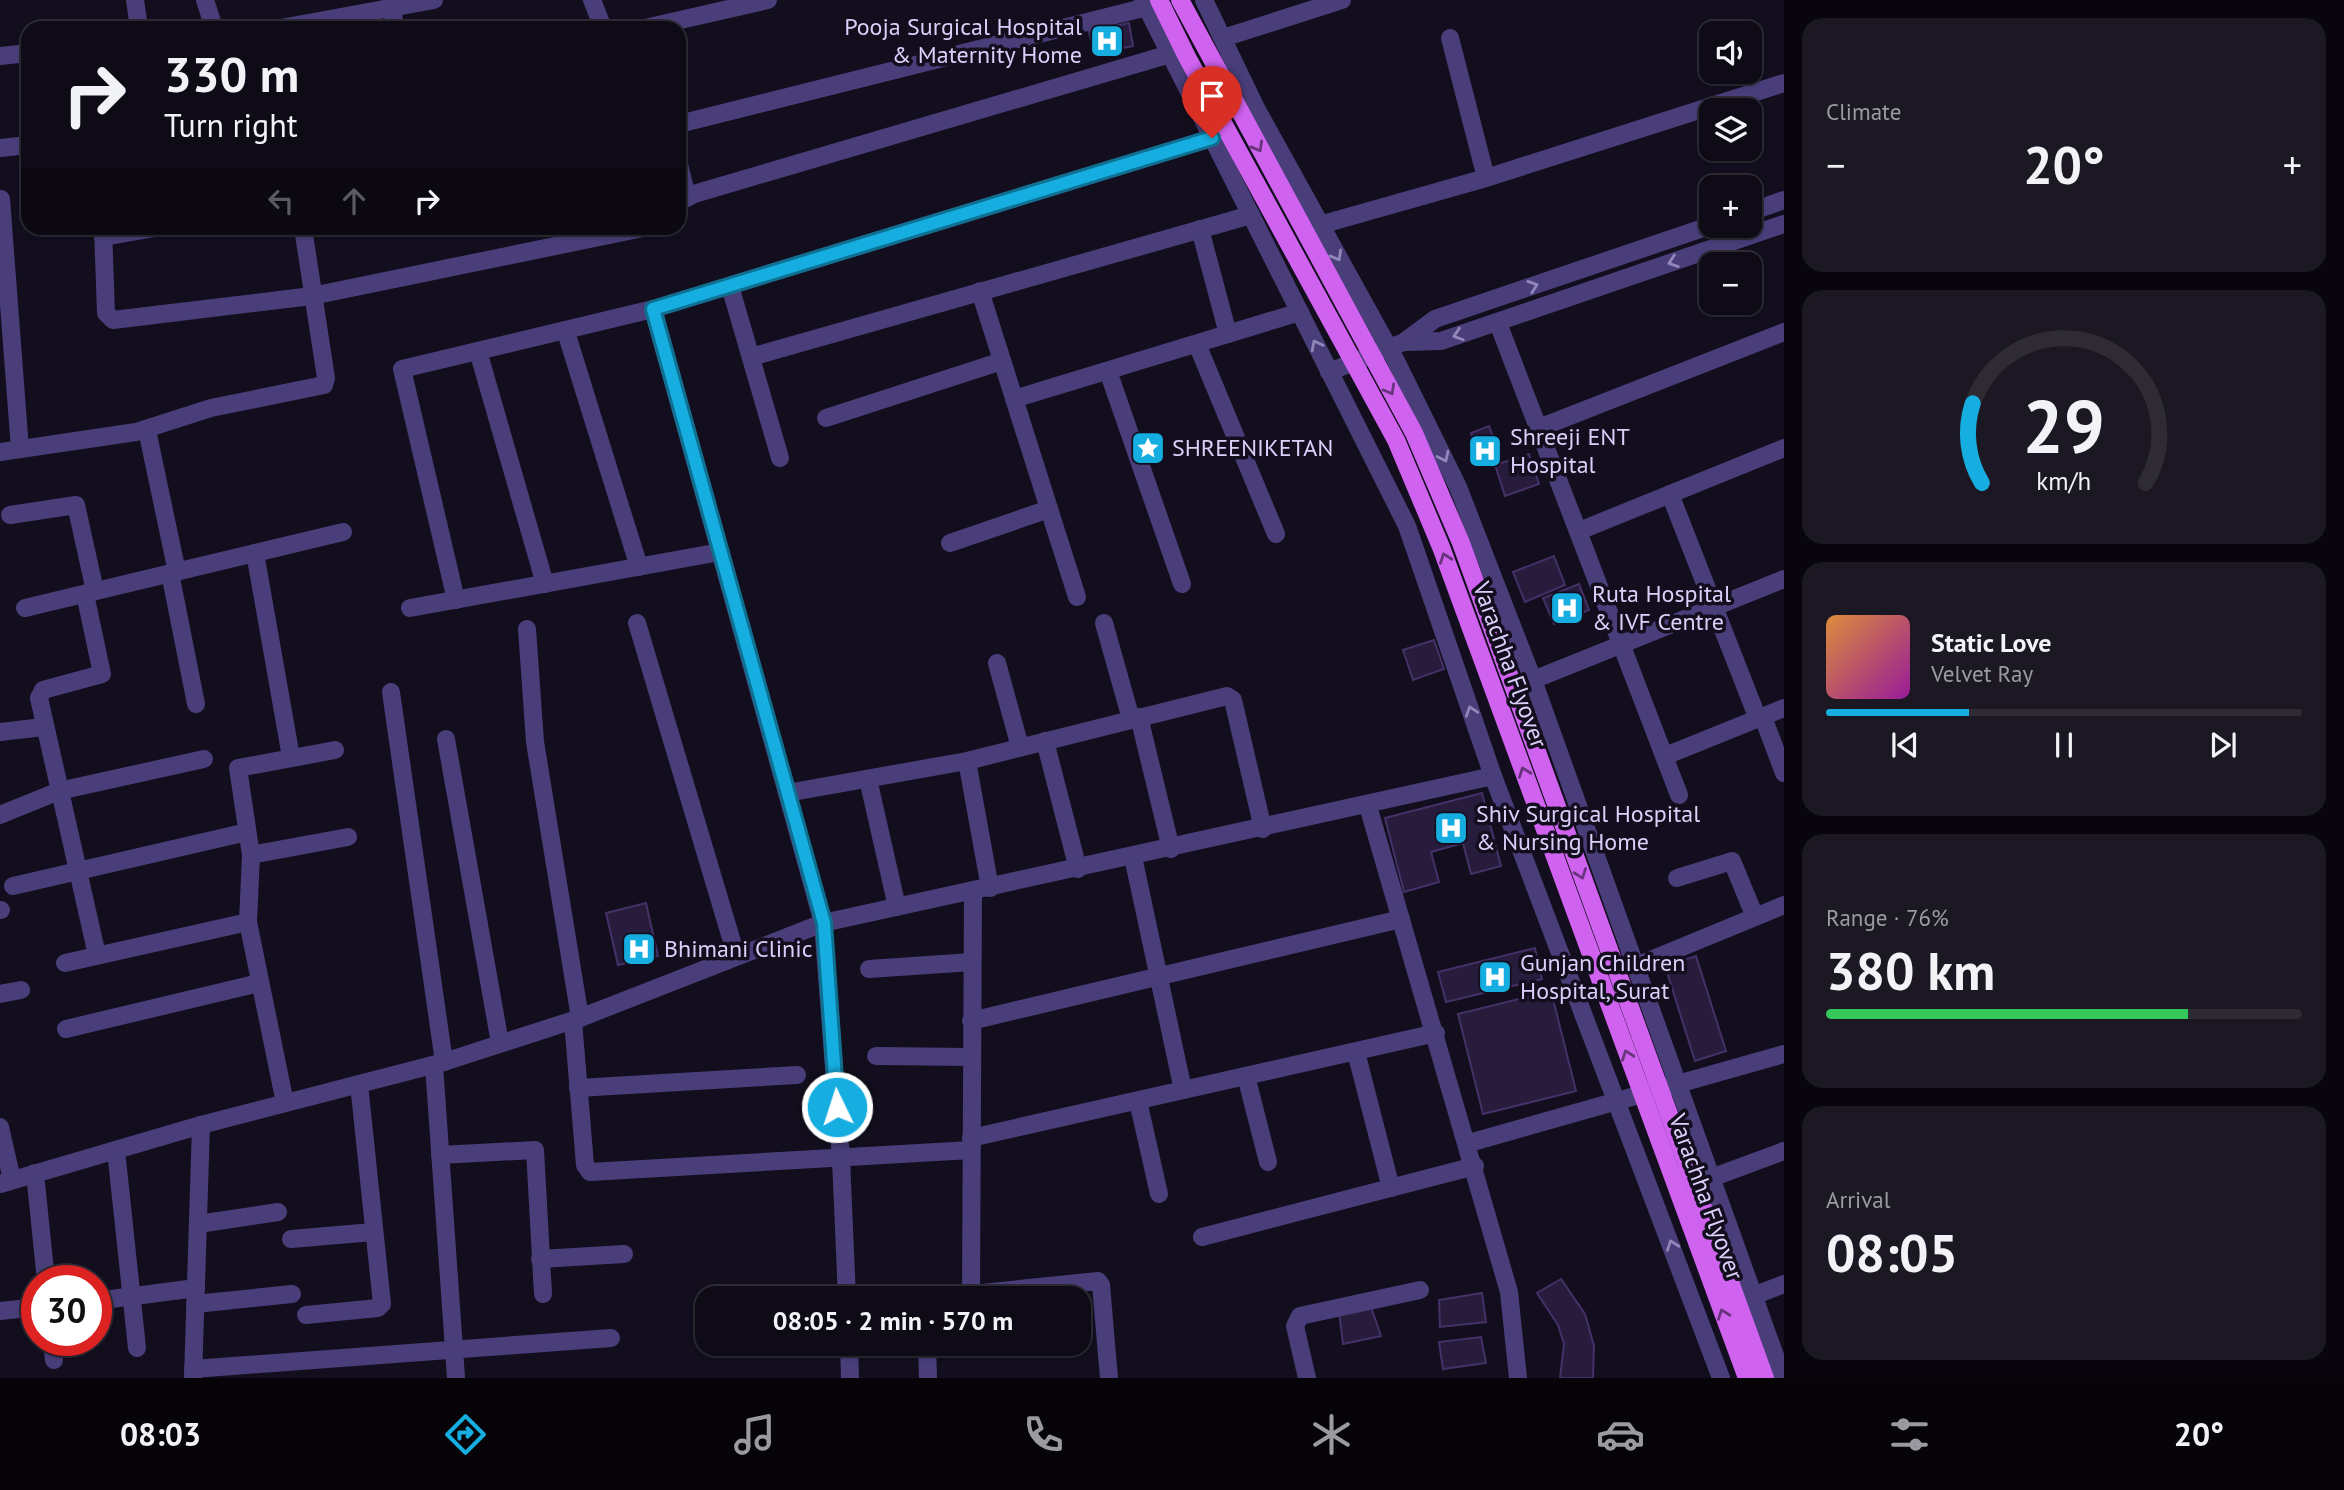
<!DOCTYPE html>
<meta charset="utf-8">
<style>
:root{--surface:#0e0a16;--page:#1c1823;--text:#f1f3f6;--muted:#9b9aa1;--line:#2e2b35;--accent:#16aee0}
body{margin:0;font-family:"PT Sans",sans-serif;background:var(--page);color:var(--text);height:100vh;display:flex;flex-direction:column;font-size:26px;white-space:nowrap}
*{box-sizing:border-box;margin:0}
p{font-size:23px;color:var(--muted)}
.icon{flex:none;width:38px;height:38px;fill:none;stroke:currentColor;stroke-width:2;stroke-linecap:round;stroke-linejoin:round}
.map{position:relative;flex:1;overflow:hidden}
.drawer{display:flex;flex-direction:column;gap:18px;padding:18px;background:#08060c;width:560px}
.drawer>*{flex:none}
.guide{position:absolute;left:21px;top:21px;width:665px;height:214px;border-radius:21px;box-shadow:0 2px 5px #0004,0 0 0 2px var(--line);background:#0e0a16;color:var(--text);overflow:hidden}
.fabs{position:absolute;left:1699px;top:21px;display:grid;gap:14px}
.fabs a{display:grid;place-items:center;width:63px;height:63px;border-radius:14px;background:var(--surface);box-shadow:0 2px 5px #0004,0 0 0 2px var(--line);font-size:35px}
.speed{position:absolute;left:21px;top:1265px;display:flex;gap:14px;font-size:35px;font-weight:700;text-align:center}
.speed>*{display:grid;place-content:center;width:91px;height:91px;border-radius:50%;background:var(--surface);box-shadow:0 2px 5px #0004,0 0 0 2px var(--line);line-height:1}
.speed .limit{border:10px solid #d22;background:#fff;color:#111}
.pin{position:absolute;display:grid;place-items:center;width:60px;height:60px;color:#fff;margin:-72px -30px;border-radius:50% 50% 50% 0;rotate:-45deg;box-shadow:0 0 7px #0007}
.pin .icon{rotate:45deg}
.me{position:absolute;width:77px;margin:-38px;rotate:356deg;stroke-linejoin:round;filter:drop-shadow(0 0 5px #0008)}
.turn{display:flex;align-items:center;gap:24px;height:147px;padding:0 28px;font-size:32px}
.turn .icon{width:91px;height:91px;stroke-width:2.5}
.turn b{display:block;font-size:49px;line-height:60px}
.lanes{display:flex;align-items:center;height:66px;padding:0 28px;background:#0003;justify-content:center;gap:35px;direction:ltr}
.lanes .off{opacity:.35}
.big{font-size:52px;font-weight:700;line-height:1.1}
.drawer .card{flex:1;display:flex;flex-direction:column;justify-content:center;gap:10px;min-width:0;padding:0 24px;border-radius:21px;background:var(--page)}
.drawer .dial{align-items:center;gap:0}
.dial svg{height:182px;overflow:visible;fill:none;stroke:var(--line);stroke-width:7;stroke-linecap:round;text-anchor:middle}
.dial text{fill:var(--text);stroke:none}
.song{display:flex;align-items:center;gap:21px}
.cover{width:84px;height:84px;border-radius:10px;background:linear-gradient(135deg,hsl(30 70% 55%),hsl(300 70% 35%))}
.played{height:7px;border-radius:4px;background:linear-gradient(90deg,var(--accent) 30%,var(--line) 30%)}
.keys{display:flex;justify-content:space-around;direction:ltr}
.heat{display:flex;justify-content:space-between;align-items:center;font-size:38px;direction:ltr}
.charge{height:10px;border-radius:5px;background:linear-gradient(90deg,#34c759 76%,var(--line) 0)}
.trip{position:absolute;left:695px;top:1286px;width:396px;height:70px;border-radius:21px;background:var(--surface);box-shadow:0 2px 5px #0004,0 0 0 2px var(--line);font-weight:700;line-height:70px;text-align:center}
.tabs{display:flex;height:112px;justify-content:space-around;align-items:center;background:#060409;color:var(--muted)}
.tabs .icon{width:49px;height:49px}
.tabs .selected{color:var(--accent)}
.tabs b{font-size:32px;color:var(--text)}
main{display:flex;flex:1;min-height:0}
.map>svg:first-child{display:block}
.building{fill:#281c3d;stroke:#433167;stroke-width:2}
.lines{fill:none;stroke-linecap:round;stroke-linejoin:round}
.minor{stroke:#493e79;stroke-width:18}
.major-bridge{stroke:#cf62ef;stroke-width:18}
.oneway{stroke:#68347c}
.oneway2{stroke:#9287ba}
.route-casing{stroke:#0e7192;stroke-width:18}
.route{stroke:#16aee0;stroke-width:12}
.labels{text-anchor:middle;stroke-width:7;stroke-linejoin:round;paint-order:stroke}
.poi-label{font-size:24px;fill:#dbd0fa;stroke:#130e1e;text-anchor:start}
.street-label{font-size:24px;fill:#dbd0fa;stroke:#130e1e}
</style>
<main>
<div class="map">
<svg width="1784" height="1378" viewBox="0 0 1784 1378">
<rect width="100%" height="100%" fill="#130e1e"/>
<!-- building -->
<g class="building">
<path d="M1129,23L1133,46L1094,54L1089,31Z"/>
<path d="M1489,426L1500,456L1481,463L1471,433Z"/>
<path d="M1529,454L1539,484L1505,496L1495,465Z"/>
<path d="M1554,556L1565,585L1525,602L1513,572Z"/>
<path d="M1579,584L1589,610L1554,624L1543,598Z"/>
<path d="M1434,640L1444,669L1413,680L1403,650Z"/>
<path d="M1482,793L1501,866L1471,874L1463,843L1431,852L1439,882L1404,892L1385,818Z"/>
<path d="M646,903L658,956L618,965L606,913Z"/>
<path d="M1535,948L1542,979L1446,1002L1438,972Z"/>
<path d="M1696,956L1726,1051L1695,1061L1665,966Z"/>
<path d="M1551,991L1576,1091L1483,1114L1458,1014Z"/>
<path d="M1561,1279L1585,1314L1594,1346L1593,1378H1560L1564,1344L1558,1325L1537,1293Z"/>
<path d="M1482,1293L1486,1322L1440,1327L1439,1300Z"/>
<path d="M1371,1307L1381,1336L1343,1344L1339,1312Z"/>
<path d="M1481,1337L1486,1363L1443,1369L1439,1342Z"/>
</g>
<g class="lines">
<!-- minor -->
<g class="minor">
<path d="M135,0L139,28"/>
<path d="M205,0L214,28"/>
<path d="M391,0L395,28"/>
<path d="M592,0L603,28"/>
<path d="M1143,0L1407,526L1493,776L1721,1378"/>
<path d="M1204,0L1256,108L1396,361L1458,487L1533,680L1783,1378"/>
<path d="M281,28L434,0"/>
<path d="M645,28L768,0"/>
<path d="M1223,38L1342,0"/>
<path d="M1450,38L1486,178"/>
<path d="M0,56L28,53"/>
<path d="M679,124L1147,7"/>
<path d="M0,148L28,145"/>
<path d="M679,164L687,197"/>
<path d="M1,199L20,449"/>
<path d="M679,202L694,194L1170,54"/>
<path d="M1750,212L1784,200"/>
<path d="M1320,225L1486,178L1784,83"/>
<path d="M103,228L106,313L113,320L312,296L643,228"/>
<path d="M1200,229L1228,334"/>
<path d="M103,237L155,228"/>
<path d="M730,286L780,458"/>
<path d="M980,291L1077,597"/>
<path d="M653,309L823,923L841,1159L847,1298"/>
<path d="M1498,323L1679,795"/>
<path d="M566,332L639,567"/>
<path d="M1405,342L1441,341L1784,224"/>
<path d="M1197,344L1276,534"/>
<path d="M478,351L545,584"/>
<path d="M751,357L1251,215"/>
<path d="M1108,371L1182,584"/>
<path d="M1329,372L1404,342L1435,319L1712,225"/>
<path d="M1014,399L1300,312"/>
<path d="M826,418L1002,361"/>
<path d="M1539,428L1784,332"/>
<path d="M147,430L177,572"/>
<path d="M0,452L136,432L211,408L324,385L326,378L303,228"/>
<path d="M1670,494L1758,719"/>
<path d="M10,515L76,505L95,591"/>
<path d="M1579,531L1784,448"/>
<path d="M950,543L1049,509"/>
<path d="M255,553L291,757"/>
<path d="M170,573L196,704"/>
<path d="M85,594L102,674L43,690L39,698L97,955"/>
<path d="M456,600L402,369L653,309L1212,138"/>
<path d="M25,608L343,532"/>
<path d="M410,608L720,552"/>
<path d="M637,623L736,955"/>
<path d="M1104,623L1131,719"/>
<path d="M527,629L535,742L580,1018"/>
<path d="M997,663L1020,747"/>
<path d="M1533,680L1784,579"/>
<path d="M391,692L444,1062"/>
<path d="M1139,717L1171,849"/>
<path d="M1763,717L1784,773"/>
<path d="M0,732L43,727"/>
<path d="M446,739L500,1043"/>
<path d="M1045,741L1078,869"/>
<path d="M1665,756L1784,708"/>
<path d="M967,761L990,888"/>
<path d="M868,779L897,907"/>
<path d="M787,793L967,761L1227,696L1233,700L1263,829"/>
<path d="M1368,806L1509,1292L1518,1378"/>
<path d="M0,815L59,791L204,759"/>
<path d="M251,855L348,837"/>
<path d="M1133,857L1183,1090"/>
<path d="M1677,878L1732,861L1755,917"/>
<path d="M13,886L247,832"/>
<path d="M0,910H1"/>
<path d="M65,963L248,922"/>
<path d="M1636,966L1784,905"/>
<path d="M869,969L972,962"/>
<path d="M0,994L21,990"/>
<path d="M573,1021L585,1165L590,1172L971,1150"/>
<path d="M971,1021L1401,919"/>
<path d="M66,1029L259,983"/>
<path d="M1356,1052L1391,1188"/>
<path d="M876,1056L971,1057"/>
<path d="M434,1065L456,1378"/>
<path d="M1246,1076L1268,1162"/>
<path d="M578,1088L797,1075"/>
<path d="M1138,1101L1159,1194"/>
<path d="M285,1103L248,922L251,855L238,768L335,750"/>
<path d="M0,1127L12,1180"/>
<path d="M971,1138L1436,1033"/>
<path d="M1469,1143L1784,1054"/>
<path d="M116,1150L137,1348"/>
<path d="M440,1155L535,1150L543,1294"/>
<path d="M35,1173L46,1281"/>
<path d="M1711,1178L1784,1151"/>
<path d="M0,1184L201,1125L444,1062L580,1018L823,923L1493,776"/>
<path d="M198,1224L278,1212"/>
<path d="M1202,1237L1475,1166"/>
<path d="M291,1239L373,1232"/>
<path d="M540,1259L624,1254"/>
<path d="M971,1294L973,892"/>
<path d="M1753,1296L1784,1284"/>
<path d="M932,1298L1098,1281L1101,1285L1109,1378"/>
<path d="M96,1301L196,1288"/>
<path d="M195,1304L292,1294"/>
<path d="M0,1311L37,1307"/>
<path d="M306,1315L378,1308L382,1304L359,1084"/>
<path d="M52,1340L54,1360"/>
<path d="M849,1344L850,1378"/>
<path d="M927,1344L928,1378"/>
<path d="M193,1369L611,1338"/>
<path d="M193,1378L201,1125"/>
<path d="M1307,1378L1295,1326L1300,1316L1420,1290"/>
</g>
<!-- major-bridge -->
<g class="major-bridge">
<path d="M1159,0L1187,57L1396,440L1441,547L1747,1378"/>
<path d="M1180,0L1414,433L1461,543L1765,1378"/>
</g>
</g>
<!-- one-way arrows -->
<defs><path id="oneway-chevron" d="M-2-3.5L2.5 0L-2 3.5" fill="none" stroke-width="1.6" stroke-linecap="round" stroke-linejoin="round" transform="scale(1.75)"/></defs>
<g class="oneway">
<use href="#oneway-chevron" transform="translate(1258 147) rotate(61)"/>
<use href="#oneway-chevron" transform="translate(1390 390) rotate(61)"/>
<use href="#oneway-chevron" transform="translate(1445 558) rotate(-110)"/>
<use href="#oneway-chevron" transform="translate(1524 772) rotate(-110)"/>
<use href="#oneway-chevron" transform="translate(1581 874) rotate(70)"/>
<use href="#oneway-chevron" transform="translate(1627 1055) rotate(-110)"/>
<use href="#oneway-chevron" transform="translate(1723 1314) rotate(-110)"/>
</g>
<g class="oneway2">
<use href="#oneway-chevron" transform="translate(1337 256) rotate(61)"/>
<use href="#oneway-chevron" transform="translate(1673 262) rotate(161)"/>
<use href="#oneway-chevron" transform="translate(1533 286) rotate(-19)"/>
<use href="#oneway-chevron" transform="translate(1458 335) rotate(162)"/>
<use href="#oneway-chevron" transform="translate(1316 345) rotate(-117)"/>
<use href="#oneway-chevron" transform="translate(1444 457) rotate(64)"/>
<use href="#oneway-chevron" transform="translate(1471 711) rotate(-109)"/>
<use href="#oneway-chevron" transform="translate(1672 1245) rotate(-110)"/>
</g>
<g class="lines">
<!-- route casing -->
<g class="route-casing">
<path id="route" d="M837,1107L824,923L653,309L1212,138"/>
</g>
<!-- route -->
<use href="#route" class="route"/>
</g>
<!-- icons -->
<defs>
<g id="hospital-square" transform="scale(1.75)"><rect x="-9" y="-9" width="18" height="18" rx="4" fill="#16aee0" stroke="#130e1e"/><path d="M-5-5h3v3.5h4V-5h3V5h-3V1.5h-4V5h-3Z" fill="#fff"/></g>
<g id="sight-square" transform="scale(1.75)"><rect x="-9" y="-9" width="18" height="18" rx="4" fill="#16aee0" stroke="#130e1e"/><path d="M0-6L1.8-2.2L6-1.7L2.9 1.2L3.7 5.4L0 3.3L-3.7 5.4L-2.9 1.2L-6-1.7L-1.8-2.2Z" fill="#fff"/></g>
</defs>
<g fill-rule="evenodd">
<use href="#hospital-square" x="1107" y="41"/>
<use href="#sight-square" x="1148" y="448"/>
<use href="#hospital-square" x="1485" y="451"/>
<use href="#hospital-square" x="1567" y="608"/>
<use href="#hospital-square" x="1451" y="828"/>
<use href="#hospital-square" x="639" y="949"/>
<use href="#hospital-square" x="1495" y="977"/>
</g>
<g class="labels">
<!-- poi labels -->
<g class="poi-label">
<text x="1082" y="35" text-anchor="end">Pooja Surgical Hospital<tspan x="1082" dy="28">&amp; Maternity Home</tspan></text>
<text x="1510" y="445">Shreeji ENT<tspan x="1510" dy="28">Hospital</tspan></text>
<text x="1172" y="456">SHREENIKETAN</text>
<text x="1592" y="602">Ruta Hospital<tspan x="1592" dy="28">&amp; IVF Centre</tspan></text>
<text x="1476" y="822">Shiv Surgical Hospital<tspan x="1476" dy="28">&amp; Nursing Home</tspan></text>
<text x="664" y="957">Bhimani Clinic</text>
<text x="1520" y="971">Gunjan Children<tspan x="1520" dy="28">Hospital, Surat</tspan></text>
</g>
<!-- street labels -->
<g class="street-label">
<text transform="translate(1510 665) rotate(70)" y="8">Varachha Flyover</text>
<text transform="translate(1706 1197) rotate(70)" y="8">Varachha Flyover</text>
</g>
</g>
</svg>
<div class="fabs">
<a><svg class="icon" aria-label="sound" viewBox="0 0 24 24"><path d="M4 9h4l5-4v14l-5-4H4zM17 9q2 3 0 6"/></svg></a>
<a><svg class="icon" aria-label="layers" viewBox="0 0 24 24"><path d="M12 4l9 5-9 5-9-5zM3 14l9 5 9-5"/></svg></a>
<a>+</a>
<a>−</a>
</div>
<div class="speed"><div class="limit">30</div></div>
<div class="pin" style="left:1212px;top:138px;background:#d93025"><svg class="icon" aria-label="arrive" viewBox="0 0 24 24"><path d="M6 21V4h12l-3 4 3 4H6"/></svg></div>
<svg class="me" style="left:837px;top:1107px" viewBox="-20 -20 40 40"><circle r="17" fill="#16aee0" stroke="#fff" stroke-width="3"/><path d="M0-11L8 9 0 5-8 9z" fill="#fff"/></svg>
<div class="trip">08:05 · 2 min · 570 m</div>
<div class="guide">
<div class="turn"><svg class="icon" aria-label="right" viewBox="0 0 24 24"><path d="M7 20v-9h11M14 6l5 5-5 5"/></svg><div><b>330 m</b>Turn right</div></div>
<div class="lanes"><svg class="icon off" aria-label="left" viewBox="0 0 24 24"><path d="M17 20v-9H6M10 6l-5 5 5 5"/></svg><svg class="icon off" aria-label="ahead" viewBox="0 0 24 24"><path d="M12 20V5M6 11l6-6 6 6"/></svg><svg class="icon" aria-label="right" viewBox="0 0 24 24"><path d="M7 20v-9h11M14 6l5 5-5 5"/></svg></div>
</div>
</div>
<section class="drawer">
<div class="card"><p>Climate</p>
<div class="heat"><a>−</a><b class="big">20°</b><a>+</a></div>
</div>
<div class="card dial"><svg viewBox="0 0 100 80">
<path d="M14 69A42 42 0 1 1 86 69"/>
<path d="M14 69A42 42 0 0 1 10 34" stroke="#16aee0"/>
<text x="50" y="56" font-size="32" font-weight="700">29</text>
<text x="50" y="72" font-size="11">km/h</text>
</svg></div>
<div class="card">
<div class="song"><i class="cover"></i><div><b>Static Love</b><p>Velvet Ray</p></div></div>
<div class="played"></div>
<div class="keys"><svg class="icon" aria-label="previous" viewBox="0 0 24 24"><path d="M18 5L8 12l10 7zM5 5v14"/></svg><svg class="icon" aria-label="pause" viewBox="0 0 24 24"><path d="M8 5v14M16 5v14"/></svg><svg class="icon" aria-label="next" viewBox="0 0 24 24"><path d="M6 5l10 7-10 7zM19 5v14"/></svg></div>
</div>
<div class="card"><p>Range · 76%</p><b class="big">380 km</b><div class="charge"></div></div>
<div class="card"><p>Arrival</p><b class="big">08:05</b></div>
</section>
</main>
<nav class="tabs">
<b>08:03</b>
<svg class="icon selected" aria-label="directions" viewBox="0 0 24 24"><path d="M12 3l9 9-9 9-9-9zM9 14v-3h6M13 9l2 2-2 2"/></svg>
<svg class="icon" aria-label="music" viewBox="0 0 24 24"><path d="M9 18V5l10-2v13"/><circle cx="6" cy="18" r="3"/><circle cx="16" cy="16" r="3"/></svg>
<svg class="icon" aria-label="phone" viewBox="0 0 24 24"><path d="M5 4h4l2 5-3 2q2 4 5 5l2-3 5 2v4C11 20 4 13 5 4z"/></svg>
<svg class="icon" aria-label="climate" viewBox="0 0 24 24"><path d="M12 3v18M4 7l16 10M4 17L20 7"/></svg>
<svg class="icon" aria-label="car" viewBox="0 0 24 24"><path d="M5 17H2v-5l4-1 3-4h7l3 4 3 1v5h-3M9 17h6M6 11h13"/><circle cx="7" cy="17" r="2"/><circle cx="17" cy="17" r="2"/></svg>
<svg class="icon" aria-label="filters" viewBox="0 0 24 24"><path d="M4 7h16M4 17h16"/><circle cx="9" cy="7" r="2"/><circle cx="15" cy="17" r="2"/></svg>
<b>20°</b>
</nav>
